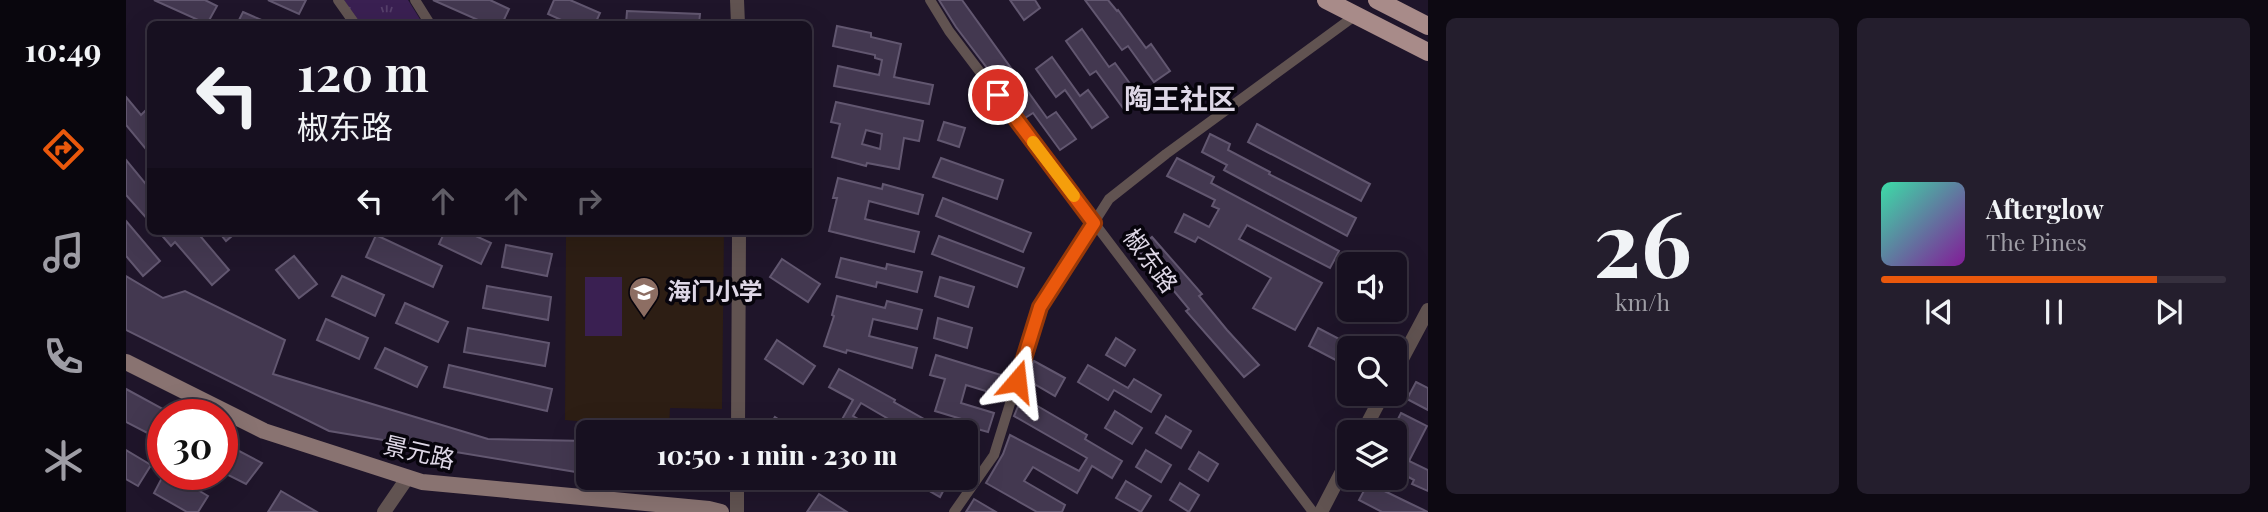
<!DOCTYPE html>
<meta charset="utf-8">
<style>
:root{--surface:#171020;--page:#241e2d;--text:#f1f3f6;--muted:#9e9da5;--line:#36303e;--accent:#ea580c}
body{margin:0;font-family:"Playfair Display","Noto Sans SC",serif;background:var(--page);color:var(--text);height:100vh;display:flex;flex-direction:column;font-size:26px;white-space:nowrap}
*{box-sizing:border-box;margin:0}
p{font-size:23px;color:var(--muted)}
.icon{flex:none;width:38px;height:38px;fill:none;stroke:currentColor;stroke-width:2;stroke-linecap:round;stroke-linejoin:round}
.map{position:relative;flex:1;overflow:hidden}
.panel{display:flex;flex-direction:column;gap:18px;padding:18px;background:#0d0912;width:840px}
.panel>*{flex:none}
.guide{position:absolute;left:21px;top:21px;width:665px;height:214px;border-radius:10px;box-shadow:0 7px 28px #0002,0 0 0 2px var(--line);background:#171020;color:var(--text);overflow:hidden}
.buttons{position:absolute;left:1211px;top:252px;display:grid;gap:14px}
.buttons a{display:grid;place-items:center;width:70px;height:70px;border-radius:10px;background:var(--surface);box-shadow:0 7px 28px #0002,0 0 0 2px var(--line);font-size:35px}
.speed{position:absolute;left:21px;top:399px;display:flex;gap:14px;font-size:35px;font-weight:700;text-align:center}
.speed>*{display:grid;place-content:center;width:91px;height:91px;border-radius:50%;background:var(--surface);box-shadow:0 7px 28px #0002,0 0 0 2px var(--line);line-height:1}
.speed .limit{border:10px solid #d22;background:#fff;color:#111}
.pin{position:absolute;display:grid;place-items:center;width:60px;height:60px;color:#fff;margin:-30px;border:4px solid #fff;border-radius:50%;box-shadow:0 2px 7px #0007}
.me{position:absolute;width:77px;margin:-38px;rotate:17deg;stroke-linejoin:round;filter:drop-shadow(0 0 5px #0008)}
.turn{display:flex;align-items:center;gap:24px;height:147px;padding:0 35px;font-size:32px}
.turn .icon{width:91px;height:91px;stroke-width:2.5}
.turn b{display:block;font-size:49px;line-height:60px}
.lanes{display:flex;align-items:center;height:66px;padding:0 35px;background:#0003;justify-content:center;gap:35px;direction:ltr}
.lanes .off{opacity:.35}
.panel .card{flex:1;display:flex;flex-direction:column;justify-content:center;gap:10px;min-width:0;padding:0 24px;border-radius:10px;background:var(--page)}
.panel .dial{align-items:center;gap:0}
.dial b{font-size:91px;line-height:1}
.song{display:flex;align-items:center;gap:21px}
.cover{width:84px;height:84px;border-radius:10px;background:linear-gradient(135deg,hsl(160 70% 55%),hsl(290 70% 35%))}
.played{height:7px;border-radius:4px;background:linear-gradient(90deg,var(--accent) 80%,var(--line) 80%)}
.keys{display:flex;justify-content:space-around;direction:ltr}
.panel .tiles{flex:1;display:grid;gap:18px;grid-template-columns:repeat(2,1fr)}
.trip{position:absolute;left:450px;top:420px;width:402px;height:70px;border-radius:10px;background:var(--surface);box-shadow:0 7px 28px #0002,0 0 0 2px var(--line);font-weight:800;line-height:70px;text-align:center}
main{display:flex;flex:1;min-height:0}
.tabs{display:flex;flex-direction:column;width:126px;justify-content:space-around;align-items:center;background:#09060d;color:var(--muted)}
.tabs .icon{width:49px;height:49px}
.tabs .selected{color:var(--accent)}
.tabs b{font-size:32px;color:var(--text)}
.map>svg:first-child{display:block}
.education{fill:#2d1e14}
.grass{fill:url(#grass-tufts)}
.garden{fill:#3a2052}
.building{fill:#433850;stroke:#625770;stroke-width:2;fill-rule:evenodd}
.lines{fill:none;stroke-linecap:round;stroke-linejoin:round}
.minor{stroke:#615351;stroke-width:10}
.tertiary{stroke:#615351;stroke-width:14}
.secondary{stroke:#897371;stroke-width:16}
.primary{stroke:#a88b89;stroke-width:18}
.route-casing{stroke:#983908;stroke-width:18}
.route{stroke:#ea580c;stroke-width:12}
.slow{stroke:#f59e0b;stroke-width:12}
.labels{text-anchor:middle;stroke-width:7;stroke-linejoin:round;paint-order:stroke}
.street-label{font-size:24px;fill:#ded7e6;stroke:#07040c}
.poi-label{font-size:24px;font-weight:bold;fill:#ded7e6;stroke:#07040c;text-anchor:start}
.quarter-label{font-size:28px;font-weight:bold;fill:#ded7e6;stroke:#07040c}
</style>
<main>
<nav class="tabs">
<b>10:49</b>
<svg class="icon selected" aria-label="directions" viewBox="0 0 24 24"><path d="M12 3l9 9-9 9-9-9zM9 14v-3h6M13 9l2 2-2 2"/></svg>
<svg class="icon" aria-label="music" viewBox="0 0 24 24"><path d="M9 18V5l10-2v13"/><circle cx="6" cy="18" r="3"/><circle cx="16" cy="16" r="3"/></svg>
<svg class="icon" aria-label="phone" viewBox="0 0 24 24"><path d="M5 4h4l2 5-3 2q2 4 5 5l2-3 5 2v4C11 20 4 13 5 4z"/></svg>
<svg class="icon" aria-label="climate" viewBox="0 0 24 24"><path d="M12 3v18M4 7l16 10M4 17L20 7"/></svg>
</nav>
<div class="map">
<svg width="1302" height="512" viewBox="0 0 1302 512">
<defs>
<pattern id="grass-tufts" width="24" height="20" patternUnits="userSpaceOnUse" patternTransform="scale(1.75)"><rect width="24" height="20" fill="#3a2052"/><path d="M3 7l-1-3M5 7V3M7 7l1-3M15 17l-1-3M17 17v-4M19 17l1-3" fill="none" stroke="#56406b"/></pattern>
</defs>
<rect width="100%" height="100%" fill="#1f152a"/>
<!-- education -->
<path class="education" d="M440,231H598L596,409L544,408L543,429L439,420Z"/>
<!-- grass -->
<path class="grass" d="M218,0H282L297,24H233Z"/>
<!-- garden -->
<rect class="garden" x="459" y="277" width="37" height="59"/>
<!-- building -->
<g class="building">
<path d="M28,0H79L91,6L81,24Z"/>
<path d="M142,0H180L173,14Z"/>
<path d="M307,0H364L383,9L376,24H361Z"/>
<path d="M428,0H444L474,13L469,24H444L422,14Z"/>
<path d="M813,0H836L921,118L930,112L950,139L934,150L907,113L899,118L830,27Z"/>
<path d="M884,0H909L914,8L898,20Z"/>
<path d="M959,0H982L991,11L992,10L1020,48L1025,44L1044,71L1028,82L1002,46L996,50Z"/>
<path d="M501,11L574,14L573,24H500Z"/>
<path d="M117,12L145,24H111Z"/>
<path d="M711,26L745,33V37L775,44L768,77L807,85L803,104L708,86L712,66L753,75L756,60L749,58V55L707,46Z"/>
<path d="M956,29L983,67L989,63L1013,96L997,108L970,71L964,75L940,41Z"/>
<path d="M926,57L954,96L962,90L982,117L966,128L939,90L930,97L910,69Z"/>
<path d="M0,97L15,115L19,111L24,118V154L0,125Z"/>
<path d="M710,102L797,121L793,141L778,138L773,169L741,163L740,166L706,157L714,124L705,122ZM740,130L756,134L754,149L736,144Z"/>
<path d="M818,122L839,128L833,147L812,140Z"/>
<path d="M1131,124L1244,184L1235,201L1122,142Z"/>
<path d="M1084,134L1104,144L1102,150L1144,172L1143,174L1230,218L1221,236L1098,170L1101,165L1076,152Z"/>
<path d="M815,158L877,180L871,199L807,177Z"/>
<path d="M1051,158L1088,177L1085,183L1213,251L1204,268L1121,225L1113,239L1196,283L1169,330L1127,308L1145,278L1072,237L1069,242L1049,232L1058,214L1083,227L1093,209L1086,206L1089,200L1041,176Z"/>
<path d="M0,160L24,189V222L0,195Z"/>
<path d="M712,178L756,189L757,184L797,195L792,214L743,201L739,219L793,232L788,252L703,231L711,198H707Z"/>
<path d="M817,198L905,233L897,252L810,216Z"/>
<path d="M0,221L34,261L17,276L0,256Z"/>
<path d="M32,231H70L103,270L86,285L49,242L45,246Z"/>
<path d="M92,231H112L100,241Z"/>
<path d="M319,231H339L365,243L355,264L313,244Z"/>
<path d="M250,235L316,266L307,287L240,257Z"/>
<path d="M813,236L898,268L891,287L806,254Z"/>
<path d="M1026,237L1076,294L1073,296L1101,330L1133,365L1118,377L1060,311L1063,309L1033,273L1011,250Z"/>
<path d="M380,245L426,254L421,276L376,267Z"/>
<path d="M168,256L191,284L173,298L150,270Z"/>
<path d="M715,258L760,269L761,264L796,272L791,292L751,282L750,287L710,277Z"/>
<path d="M656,259L694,284L682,302L644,277Z"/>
<path d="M0,276L37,298L59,291L159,340L147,374L362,439L462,441V474L203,431L0,330Z"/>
<path d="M216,276L258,295L249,316L206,296Z"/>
<path d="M814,277L848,287L842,307L809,296Z"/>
<path d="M361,286L425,297L422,320L357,308Z"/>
<path d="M711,296L759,308L761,301L796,310L791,329L747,319L743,336L791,348L786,368L721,350L720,353L698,346L708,316L706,315Z"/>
<path d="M279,303L322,322L312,342L270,323Z"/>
<path d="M812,318L846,328L841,348L808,338Z"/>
<path d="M200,319L242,338L233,359L191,340Z"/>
<path d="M342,328L423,343L419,366L338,352Z"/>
<path d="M1192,328L1223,344V367L1183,346Z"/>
<path d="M990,338L1009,350L999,366L980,355Z"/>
<path d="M651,340L689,366L677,384L639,359Z"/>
<path d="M259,348L301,367L291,387L249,368Z"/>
<path d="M810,355L878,376L873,395L840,385L835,403L868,413L862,432L841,426L842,421L809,411L819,379L804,375Z"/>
<path d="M908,361L939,378L929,396L900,379Z"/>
<path d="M323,365L426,389L421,411L318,387Z"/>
<path d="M962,365L1002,388L1008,379L1035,395L1025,412L988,390L982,400L952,382Z"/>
<path d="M713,369L769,400L768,402L821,432H780L775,429L776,427L735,403L727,416L755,432H714L710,430L727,400L703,387Z"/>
<path d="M1290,382L1302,388V410L1281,399Z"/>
<path d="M0,389L37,409V441L0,422Z"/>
<path d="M896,397L961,435L959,439L996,461L986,478L966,466L951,493L907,467L898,481L939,505L936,512H911L860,483L877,454L884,435L953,471L961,458L888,416Z"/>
<path d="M989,411L1016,428L1006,444L979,428Z"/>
<path d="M1275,413L1301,426L1283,461L1302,470V491L1286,484L1288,480L1269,470V432L1266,431Z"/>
<path d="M1040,416L1065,431L1055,448L1030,433Z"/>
<path d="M649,417L672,432H639Z"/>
<path d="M96,442L136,463L120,484L96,472Z"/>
<path d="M840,447L851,454L840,474Z"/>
<path d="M0,450L25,465L12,486L0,479Z"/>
<path d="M1020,450L1045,465L1035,482L1010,467Z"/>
<path d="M1073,452L1092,464L1082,481L1063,469Z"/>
<path d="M38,474H45L82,496L72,512H61L28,493Z"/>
<path d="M514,478H568L565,490L514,482Z"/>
<path d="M781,478H824L814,497Z"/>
<path d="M1000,481L1025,496L1015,512L990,498Z"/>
<path d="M1054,483L1073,495L1063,512L1044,500Z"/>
<path d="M1242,483L1279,501L1302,512H1256L1233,500Z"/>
<path d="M155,491L191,512H142Z"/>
<path d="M693,494L721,512H681Z"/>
<path d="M848,499L870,512H840Z"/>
</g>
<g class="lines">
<!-- minor -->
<g class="minor">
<path d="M212,0L229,24"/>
<path d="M289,0L304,24"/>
<path d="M804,0L823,31L1187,512"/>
<path d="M828,512L868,455L914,307L983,199L1040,154L1230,15"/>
</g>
<!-- tertiary -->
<g class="tertiary">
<path d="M611,0L612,24"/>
<path d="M1269,372L1302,310"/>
<path d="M612,432L613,231"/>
<path d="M1237,432L1257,394"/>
<path d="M258,512L282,477"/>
<path d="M611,512V478"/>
<path d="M1195,512L1223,458"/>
</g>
<!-- secondary -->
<path class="secondary" d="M0,362L138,431L296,482L583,509L595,512"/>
<!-- primary -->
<g class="primary">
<path d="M1200,0L1302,52"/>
<path d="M1251,0L1302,26"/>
</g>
</g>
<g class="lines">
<!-- route casing -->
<g class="route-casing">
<path id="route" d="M872,95L968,223L914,307L891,381"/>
</g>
<!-- route -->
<use href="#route" class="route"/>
<!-- slow -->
<path class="slow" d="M907,142L948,196"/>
</g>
<!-- icons -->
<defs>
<g id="school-pin" transform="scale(1.575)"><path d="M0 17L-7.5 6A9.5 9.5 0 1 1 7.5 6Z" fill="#8d6e63" stroke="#07040c"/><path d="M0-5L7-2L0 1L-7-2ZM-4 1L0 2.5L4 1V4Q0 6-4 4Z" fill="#fff"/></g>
</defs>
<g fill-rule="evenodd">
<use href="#school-pin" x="518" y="292"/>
</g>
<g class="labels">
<!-- street labels -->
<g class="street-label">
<text transform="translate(1024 261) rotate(53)" y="8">椒东路</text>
<text transform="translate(293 453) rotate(13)" y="8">景元路</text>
</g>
<!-- poi labels -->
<g class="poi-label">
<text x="541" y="300">海门小学</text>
</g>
<!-- quarter labels -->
<g class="quarter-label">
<text x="1054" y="109">陶王社区</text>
</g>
</g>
</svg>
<div class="buttons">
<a><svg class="icon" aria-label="sound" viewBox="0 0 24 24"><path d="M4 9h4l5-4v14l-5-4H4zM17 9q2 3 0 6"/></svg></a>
<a><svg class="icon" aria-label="search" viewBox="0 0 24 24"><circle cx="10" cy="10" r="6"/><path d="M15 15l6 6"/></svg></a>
<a><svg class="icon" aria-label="layers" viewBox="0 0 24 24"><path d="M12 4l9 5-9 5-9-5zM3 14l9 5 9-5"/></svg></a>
</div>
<div class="speed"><div class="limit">30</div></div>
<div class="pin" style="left:872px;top:95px;background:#d93025"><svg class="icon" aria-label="arrive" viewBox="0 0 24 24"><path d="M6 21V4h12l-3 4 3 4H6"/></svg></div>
<svg class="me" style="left:891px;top:381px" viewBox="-20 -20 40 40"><path d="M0-17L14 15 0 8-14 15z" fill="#ea580c" stroke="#fff" stroke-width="4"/></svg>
<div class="trip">10:50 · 1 min · 230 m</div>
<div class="guide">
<div class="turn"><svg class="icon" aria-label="left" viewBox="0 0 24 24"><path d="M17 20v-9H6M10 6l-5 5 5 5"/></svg><div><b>120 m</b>椒东路</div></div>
<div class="lanes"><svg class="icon" aria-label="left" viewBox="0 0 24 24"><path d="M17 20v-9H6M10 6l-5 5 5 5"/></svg><svg class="icon off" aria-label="ahead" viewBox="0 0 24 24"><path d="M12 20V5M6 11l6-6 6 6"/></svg><svg class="icon off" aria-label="ahead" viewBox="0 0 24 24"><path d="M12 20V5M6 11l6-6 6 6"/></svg><svg class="icon off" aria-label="right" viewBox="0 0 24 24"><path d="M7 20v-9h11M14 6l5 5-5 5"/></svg></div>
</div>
</div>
<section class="panel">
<div class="tiles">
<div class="card dial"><b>26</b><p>km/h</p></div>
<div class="card">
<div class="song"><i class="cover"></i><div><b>Afterglow</b><p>The Pines</p></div></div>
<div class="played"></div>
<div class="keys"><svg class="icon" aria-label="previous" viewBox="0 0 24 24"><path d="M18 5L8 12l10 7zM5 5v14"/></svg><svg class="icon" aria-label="pause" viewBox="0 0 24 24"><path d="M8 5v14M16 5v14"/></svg><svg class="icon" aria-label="next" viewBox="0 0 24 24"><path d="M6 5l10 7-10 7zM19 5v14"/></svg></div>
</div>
</div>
</section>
</main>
